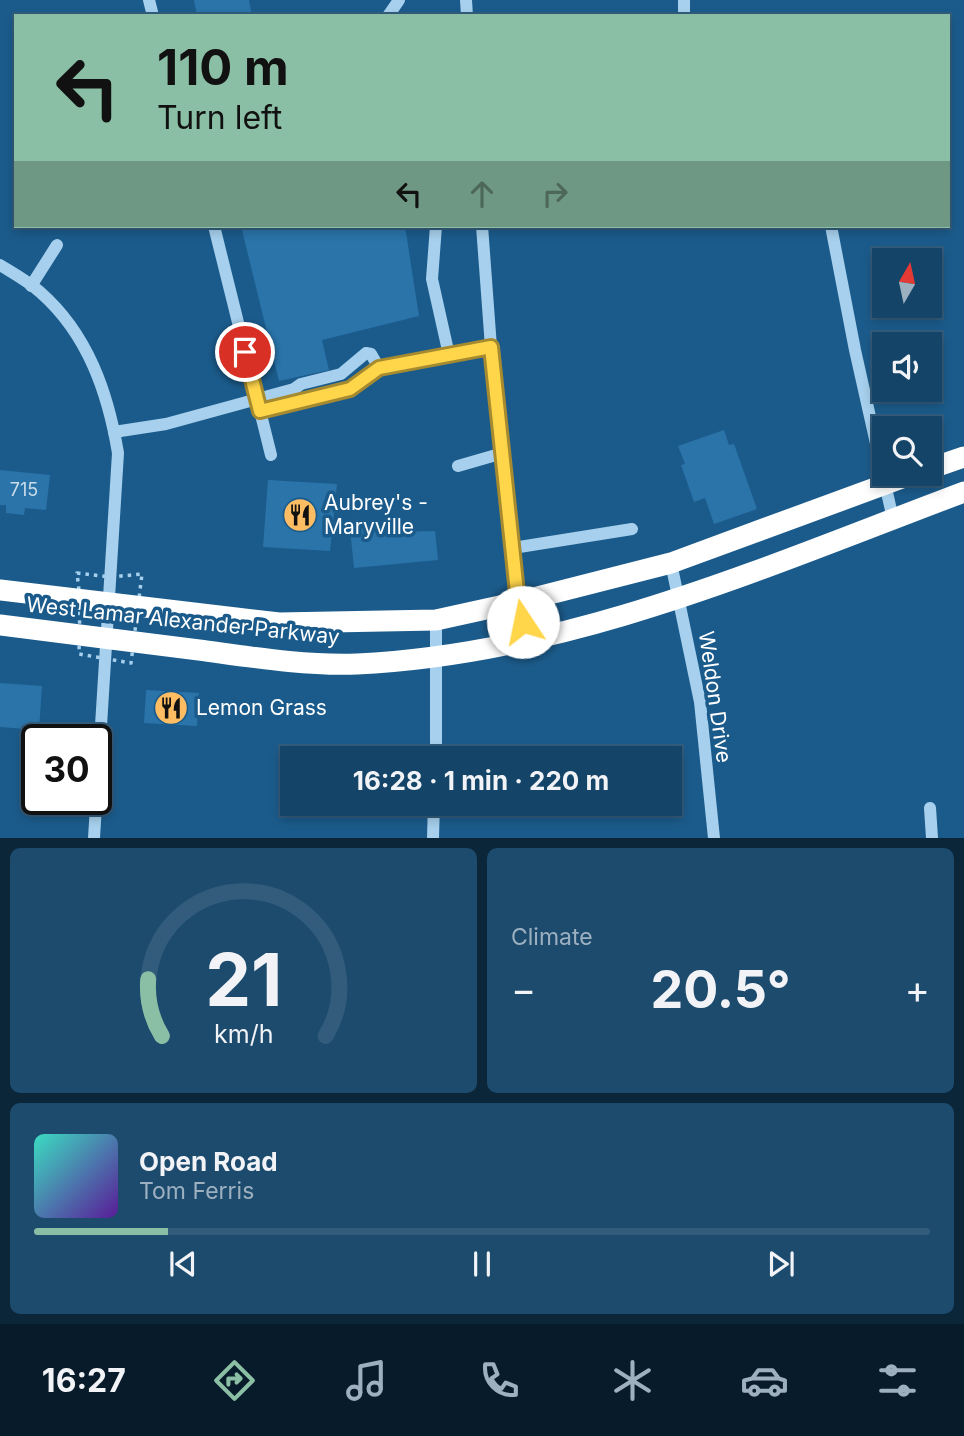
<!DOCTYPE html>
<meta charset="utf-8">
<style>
:root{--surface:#144468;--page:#1d4b6e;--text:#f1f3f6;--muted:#9db0c0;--line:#335c7c;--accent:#8abfa5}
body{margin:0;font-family:Inter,sans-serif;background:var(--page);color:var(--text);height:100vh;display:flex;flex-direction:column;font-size:26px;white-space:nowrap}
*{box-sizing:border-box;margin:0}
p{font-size:23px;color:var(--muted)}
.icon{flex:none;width:38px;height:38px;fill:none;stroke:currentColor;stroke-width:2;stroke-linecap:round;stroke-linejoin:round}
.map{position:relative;height:838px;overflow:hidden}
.side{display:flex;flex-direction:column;gap:10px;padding:10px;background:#0b2539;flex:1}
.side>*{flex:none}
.banner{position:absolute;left:14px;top:14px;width:936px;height:214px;border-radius:0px;box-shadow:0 4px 10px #0003,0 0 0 2px var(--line);background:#8abfa5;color:#111;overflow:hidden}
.needle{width:46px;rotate:9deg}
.buttons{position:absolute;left:872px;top:248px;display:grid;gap:14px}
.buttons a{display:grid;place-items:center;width:70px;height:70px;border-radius:0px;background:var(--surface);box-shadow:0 4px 10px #0003,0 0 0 2px var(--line);font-size:35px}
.speed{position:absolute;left:21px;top:724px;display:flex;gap:14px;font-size:35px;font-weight:700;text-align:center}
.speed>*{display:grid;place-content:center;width:91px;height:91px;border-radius:50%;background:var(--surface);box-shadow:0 4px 10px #0003,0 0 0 2px var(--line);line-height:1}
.speed .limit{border:4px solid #111;border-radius:10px;background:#fff;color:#111}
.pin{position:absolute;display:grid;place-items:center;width:60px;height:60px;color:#fff;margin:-30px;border:4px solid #fff;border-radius:50%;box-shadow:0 2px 7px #0007}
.me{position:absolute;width:77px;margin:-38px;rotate:349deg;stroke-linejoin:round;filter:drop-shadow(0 0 5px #0008)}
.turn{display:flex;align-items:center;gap:24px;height:147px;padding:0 28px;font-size:32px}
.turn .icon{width:91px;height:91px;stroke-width:2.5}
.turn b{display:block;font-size:49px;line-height:60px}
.lanes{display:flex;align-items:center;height:66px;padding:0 28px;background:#0003;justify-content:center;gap:35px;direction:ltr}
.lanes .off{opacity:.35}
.big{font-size:52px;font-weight:700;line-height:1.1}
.side .tile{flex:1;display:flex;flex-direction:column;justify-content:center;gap:10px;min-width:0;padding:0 24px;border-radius:10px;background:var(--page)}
.side .dial{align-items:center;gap:0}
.dial svg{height:182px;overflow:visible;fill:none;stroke:var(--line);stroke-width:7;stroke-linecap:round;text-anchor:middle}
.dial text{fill:var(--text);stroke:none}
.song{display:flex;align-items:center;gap:21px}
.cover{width:84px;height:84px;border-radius:10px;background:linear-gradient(135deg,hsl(170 70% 55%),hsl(270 70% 35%))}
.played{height:7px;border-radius:4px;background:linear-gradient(90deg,var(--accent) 15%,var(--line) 15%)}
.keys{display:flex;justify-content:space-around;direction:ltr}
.heat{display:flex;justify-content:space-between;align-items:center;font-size:38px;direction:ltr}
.side .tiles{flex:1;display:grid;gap:10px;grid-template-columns:1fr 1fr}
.tile:last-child{grid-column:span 2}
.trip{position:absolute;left:280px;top:746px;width:402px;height:70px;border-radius:0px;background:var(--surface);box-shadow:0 4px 10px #0003,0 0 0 2px var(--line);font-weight:700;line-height:70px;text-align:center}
.dock{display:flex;height:112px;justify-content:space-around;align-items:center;background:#081b2a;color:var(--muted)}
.dock .icon{width:49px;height:49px}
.dock .on{color:var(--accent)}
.dock b{font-size:32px;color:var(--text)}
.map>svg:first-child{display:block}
.building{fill:#2a74a9}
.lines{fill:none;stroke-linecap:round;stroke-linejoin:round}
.path{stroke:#a6d0ed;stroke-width:3.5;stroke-dasharray:3.5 5;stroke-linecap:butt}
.minor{stroke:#a6d0ed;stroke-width:12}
.highway{stroke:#fff;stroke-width:21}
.route-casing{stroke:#a68a30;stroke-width:18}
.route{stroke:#ffd54a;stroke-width:12}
.labels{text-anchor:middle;stroke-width:7;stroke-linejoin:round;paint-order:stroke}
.number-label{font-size:18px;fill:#cadcea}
.poi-label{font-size:21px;fill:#fff;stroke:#1b5b8b;text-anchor:start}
.street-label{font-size:21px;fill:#fff;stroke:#1b5b8b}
</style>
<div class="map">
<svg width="964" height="838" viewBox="0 0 964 838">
<rect width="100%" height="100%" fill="#1b5b8b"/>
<!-- building -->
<g class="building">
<path d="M194,0H249L252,16H197Z"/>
<path d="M241,226H405L419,316L322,340L329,370L279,381Z"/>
<path d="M724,430L729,445L734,444L757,509L714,524L705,498L694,502L681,465L685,464L678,446Z"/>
<path d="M0,470L50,475L46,510L25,508L24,515L6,513V505H0Z"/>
<path d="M268,480L337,484L330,551L263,547Z"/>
<path d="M396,525L397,532L435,531L438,560L354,568L350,529Z"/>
<path d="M0,683L42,686L39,730L0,727Z"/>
<path d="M146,690L199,693L197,726L144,723Z"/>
</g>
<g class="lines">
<!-- path -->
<path class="path" d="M77,573L111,577L142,574L131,663L79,654L80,599Z"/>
<!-- minor -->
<g class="minor">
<path d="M149,0L153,16"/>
<path d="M466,0L467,16"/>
<path d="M388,16L399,0"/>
<path d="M684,16V0"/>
<path d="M214,226L271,455"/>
<path d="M436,226L432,279L449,355"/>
<path d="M482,226L491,347L518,602L528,642"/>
<path d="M831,226L855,350L893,519"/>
<path d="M0,265C13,273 28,281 40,292C88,334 108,393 118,453L94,838"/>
<path d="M31,286L57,245"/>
<path d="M260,411L350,389L379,368L491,347"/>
<path d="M114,432L166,424L294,389L301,384L341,374L366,353L371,354L379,368"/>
<path d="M458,466L503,453"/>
<path d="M513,548L632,529"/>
<path d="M671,563L700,702L714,838"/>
<path d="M436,758V620"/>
<path d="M930,808L932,838"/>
<path d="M433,838L434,803"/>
</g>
<!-- highway -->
<g class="highway">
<path d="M929,469L964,457"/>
<path d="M0,590L279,623L436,620L518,602L671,563L913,474"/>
<path d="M0,625C66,633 133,642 199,650C251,657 305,666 357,664C570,654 767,566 964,492"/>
</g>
</g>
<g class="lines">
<!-- route casing -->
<g class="route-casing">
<path id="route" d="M245,352L260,411L350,389L379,368L491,347L518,602L523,622"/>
</g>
<!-- route -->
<use href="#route" class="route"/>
</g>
<!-- icons -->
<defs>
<g id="restaurant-disc" transform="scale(1.75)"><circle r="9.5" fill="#febd63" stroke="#1b5b8b"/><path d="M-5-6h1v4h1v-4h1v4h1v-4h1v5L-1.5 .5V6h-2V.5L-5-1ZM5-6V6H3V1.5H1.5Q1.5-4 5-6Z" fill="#111"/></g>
</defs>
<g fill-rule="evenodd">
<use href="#restaurant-disc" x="300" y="515"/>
<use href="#restaurant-disc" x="171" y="708"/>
</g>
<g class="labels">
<!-- number labels -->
<g class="number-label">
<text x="24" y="496">715</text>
</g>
<!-- poi labels -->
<g class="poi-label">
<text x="324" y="510">Aubrey's -<tspan x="324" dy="24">Maryville</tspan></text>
<text x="196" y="715">Lemon Grass</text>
</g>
<!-- street labels -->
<g class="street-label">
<text transform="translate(183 621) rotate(6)" y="7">West Lamar Alexander Parkway</text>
<text transform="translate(715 697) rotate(82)" y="7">Weldon Drive</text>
</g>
</g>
</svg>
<div class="buttons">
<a><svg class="needle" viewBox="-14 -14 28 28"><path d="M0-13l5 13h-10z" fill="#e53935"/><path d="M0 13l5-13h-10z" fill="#9db0c0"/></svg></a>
<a><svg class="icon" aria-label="sound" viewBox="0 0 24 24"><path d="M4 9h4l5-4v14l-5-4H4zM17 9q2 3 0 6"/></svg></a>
<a><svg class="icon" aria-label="search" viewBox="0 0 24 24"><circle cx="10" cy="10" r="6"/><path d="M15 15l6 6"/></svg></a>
</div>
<div class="speed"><div class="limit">30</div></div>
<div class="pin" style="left:245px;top:352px;background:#d93025"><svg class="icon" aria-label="arrive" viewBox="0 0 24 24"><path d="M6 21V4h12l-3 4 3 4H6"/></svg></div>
<svg class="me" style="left:523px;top:622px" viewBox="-20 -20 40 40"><circle r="19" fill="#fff"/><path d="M0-13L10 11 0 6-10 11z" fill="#ffd54a"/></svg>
<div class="trip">16:28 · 1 min · 220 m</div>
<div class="banner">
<div class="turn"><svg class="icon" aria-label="left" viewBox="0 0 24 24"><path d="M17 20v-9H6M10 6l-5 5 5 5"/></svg><div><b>110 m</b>Turn left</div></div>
<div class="lanes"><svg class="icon" aria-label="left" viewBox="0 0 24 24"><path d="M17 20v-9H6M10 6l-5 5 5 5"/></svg><svg class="icon off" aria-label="ahead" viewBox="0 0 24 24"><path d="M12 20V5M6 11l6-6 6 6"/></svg><svg class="icon off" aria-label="right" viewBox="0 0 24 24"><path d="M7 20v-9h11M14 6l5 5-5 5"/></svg></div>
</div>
</div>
<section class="side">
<div class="tiles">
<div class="tile dial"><svg viewBox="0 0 100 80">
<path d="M14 69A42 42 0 1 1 86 69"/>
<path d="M14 69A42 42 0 0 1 8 44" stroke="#8abfa5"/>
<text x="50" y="56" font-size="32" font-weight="700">21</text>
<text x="50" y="72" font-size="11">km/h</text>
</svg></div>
<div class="tile"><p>Climate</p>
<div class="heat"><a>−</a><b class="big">20.5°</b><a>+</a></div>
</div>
<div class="tile">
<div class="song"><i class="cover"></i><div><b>Open Road</b><p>Tom Ferris</p></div></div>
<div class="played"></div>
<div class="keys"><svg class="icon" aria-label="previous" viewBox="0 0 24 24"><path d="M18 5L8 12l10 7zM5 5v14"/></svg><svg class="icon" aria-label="pause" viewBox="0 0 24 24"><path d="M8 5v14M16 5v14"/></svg><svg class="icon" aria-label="next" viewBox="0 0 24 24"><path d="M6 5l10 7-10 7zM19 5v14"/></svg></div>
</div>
</div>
</section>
<nav class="dock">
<b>16:27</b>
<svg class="icon on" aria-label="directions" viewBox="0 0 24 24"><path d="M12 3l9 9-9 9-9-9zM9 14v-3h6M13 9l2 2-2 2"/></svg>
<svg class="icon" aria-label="music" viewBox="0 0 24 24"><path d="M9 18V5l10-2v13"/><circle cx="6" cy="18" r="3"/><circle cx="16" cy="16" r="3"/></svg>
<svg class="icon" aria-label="phone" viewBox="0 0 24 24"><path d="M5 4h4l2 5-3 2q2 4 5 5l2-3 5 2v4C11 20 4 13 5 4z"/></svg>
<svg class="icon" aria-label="climate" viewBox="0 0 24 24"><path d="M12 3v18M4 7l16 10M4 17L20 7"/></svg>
<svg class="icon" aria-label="car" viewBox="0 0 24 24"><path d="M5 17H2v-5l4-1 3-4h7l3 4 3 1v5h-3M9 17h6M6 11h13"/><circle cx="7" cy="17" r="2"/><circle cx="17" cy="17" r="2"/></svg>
<svg class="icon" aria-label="filters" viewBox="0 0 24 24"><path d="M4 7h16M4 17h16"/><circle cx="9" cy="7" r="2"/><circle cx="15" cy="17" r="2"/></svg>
</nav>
